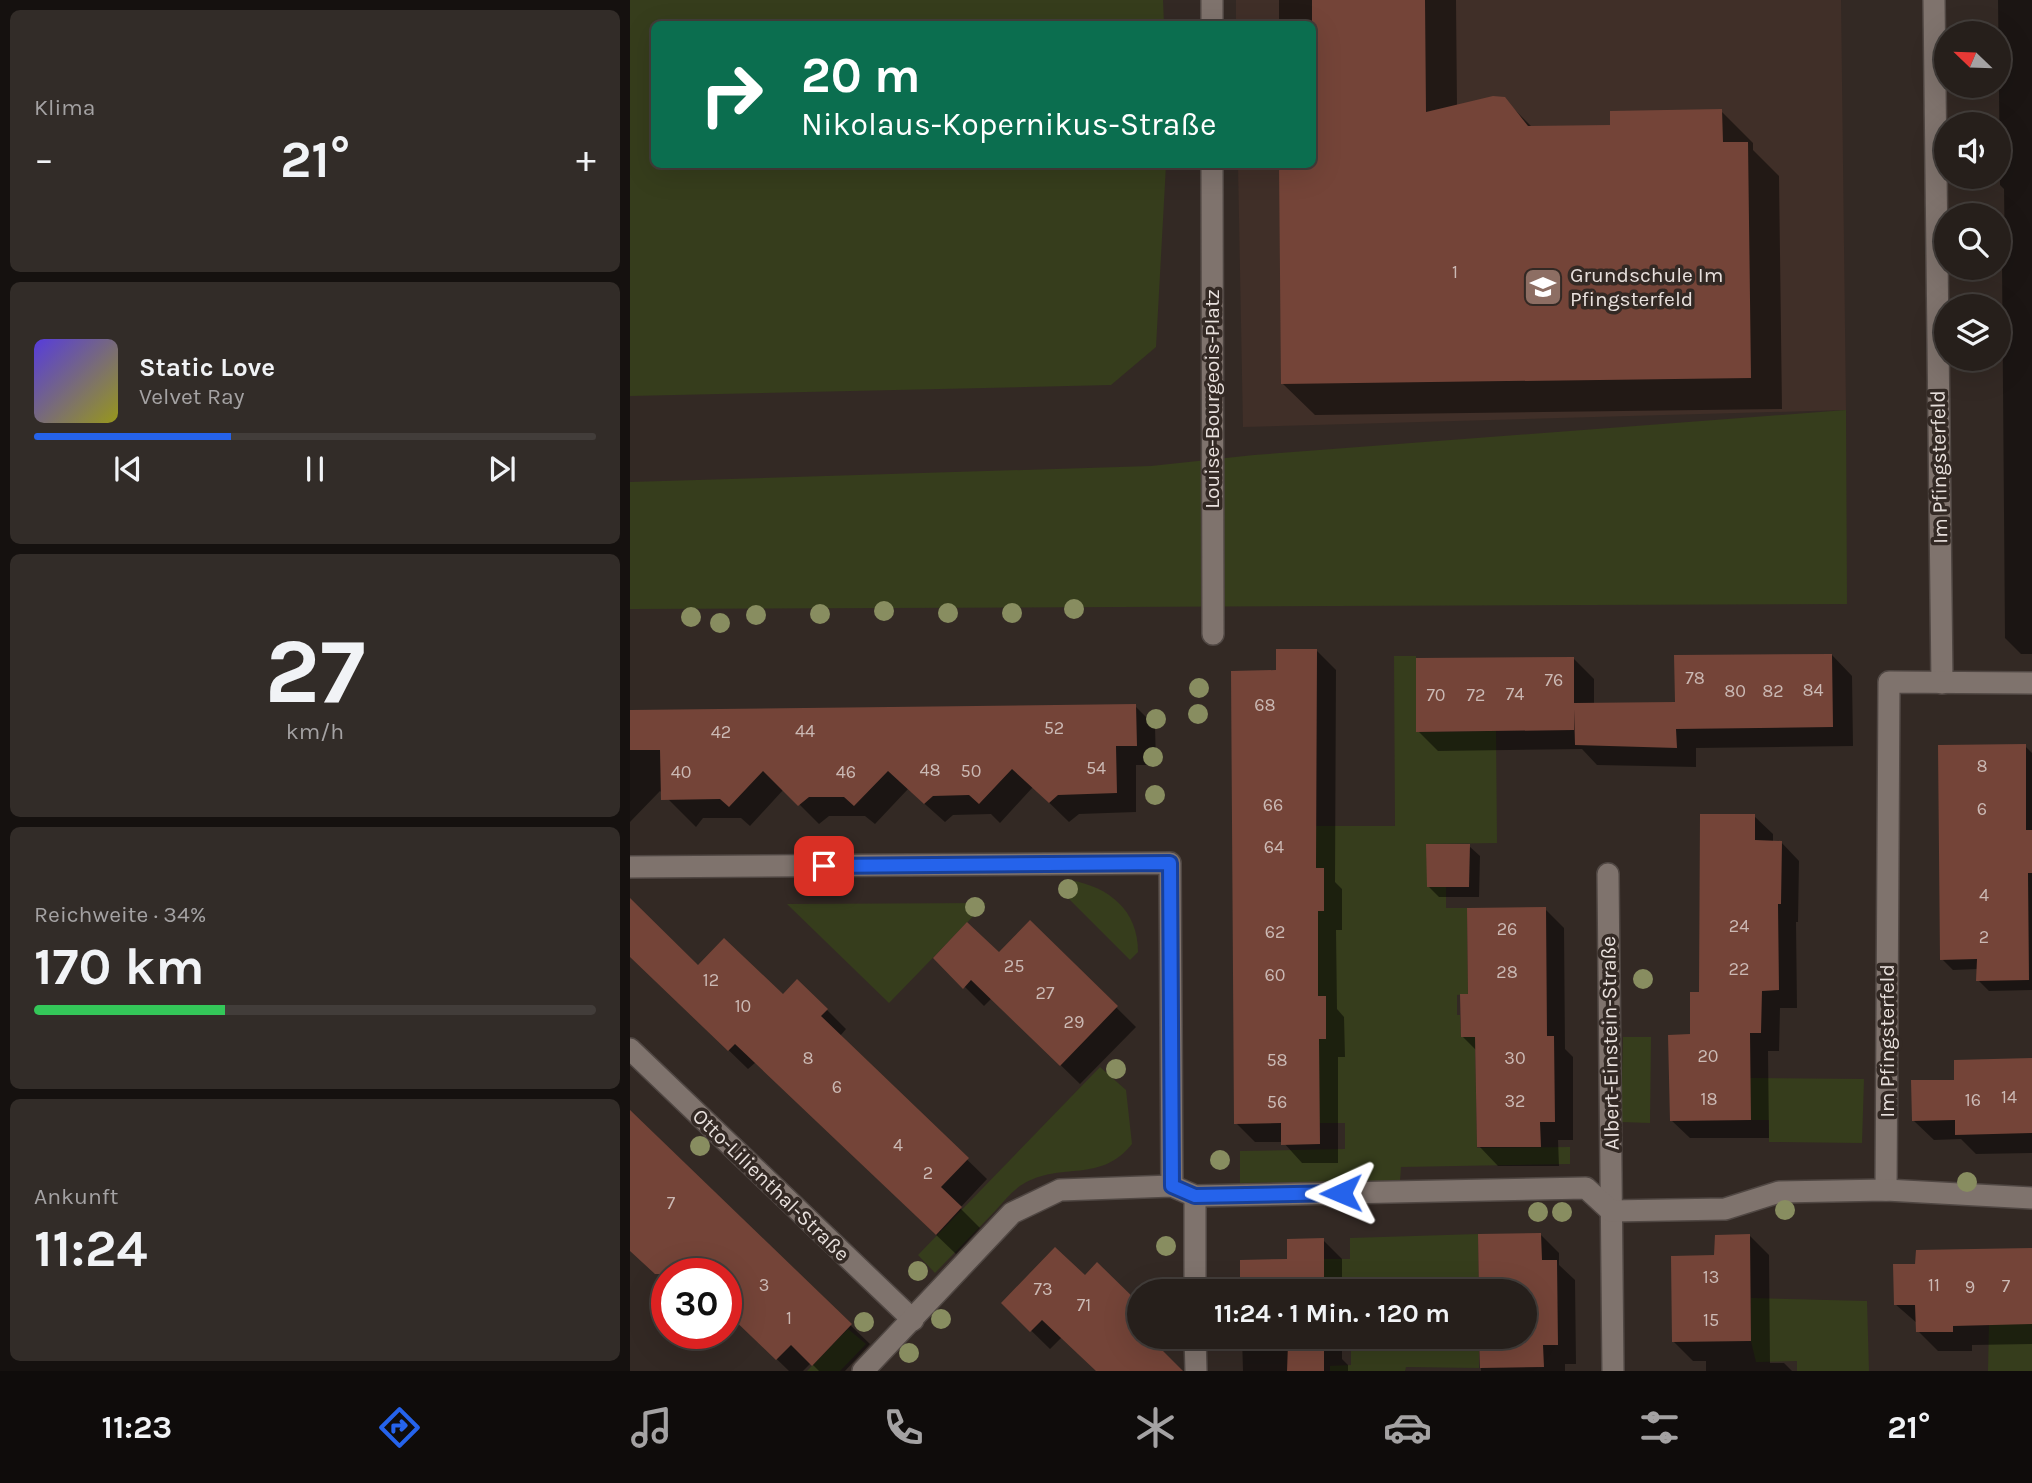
<!DOCTYPE html>
<html lang="de">
<meta charset="utf-8">
<style>
:root{--surface:#261f1b;--page:#322c28;--text:#f1f3f6;--muted:#a4a2a3;--line:#423d3a;--accent:#2563eb}
body{margin:0;font-family:Karla,sans-serif;background:var(--page);color:var(--text);height:100vh;display:flex;flex-direction:column;font-size:26px;white-space:nowrap}
*{box-sizing:border-box;margin:0}
p{font-size:23px;color:var(--muted)}
.icon{flex:none;width:38px;height:38px;fill:none;stroke:currentColor;stroke-width:2;stroke-linecap:round;stroke-linejoin:round}
.map{position:relative;flex:1;overflow:hidden}
.side{display:flex;flex-direction:column;gap:10px;padding:10px;background:#15110f;width:630px}
.side>*{flex:none}
.hud{position:absolute;left:21px;top:21px;width:665px;height:147px;border-radius:10px;box-shadow:0 7px 28px #0002,0 0 0 2px var(--line);background:#0b6e4f;color:#fff;overflow:hidden}
.needle{width:46px;rotate:293deg}
.buttons{position:absolute;left:1304px;top:21px;display:grid;gap:14px}
.buttons a{display:grid;place-items:center;width:77px;height:77px;border-radius:50%;background:var(--surface);box-shadow:0 7px 28px #0002,0 0 0 2px var(--line);font-size:35px}
.speed{position:absolute;left:21px;top:1258px;display:flex;gap:14px;font-size:35px;font-weight:700;text-align:center}
.speed>*{display:grid;place-content:center;width:91px;height:91px;border-radius:50%;background:var(--surface);box-shadow:0 7px 28px #0002,0 0 0 2px var(--line);line-height:1}
.speed .limit{border:10px solid #d22;background:#fff;color:#111}
.pin{position:absolute;display:grid;place-items:center;width:60px;height:60px;color:#fff;margin:-30px;border-radius:14px;box-shadow:0 4px 10px #0006}
.me{position:absolute;width:77px;margin:-38px;rotate:269deg;stroke-linejoin:round;filter:drop-shadow(0 0 5px #0008)}
.turn{display:flex;align-items:center;gap:24px;height:147px;padding:0 35px;font-size:32px}
.turn .icon{width:91px;height:91px;stroke-width:2.5}
.turn b{display:block;font-size:49px;line-height:60px}
.big{font-size:52px;font-weight:700;line-height:1.1}
.side .widget{flex:1;display:flex;flex-direction:column;justify-content:center;gap:10px;min-width:0;padding:0 24px;border-radius:10px;background:var(--page)}
.side .dial{align-items:center;gap:0}
.dial b{font-size:91px;line-height:1}
.song{display:flex;align-items:center;gap:21px}
.cover{width:84px;height:84px;border-radius:10px;background:linear-gradient(135deg,hsl(250 70% 55%),hsl(60 70% 35%))}
.played{height:7px;border-radius:4px;background:linear-gradient(90deg,var(--accent) 35%,var(--line) 35%)}
.keys{display:flex;justify-content:space-around;direction:ltr}
.heat{display:flex;justify-content:space-between;align-items:center;font-size:38px;direction:ltr}
.charge{height:10px;border-radius:5px;background:linear-gradient(90deg,#34c759 34%,var(--line) 0)}
.trip{position:absolute;left:497px;top:1279px;width:410px;height:70px;border-radius:35px;background:var(--surface);box-shadow:0 7px 28px #0002,0 0 0 2px var(--line);font-weight:700;line-height:70px;text-align:center}
.dock{display:flex;height:112px;justify-content:space-around;align-items:center;background:#0f0c0b;color:var(--muted)}
.dock .icon{width:49px;height:49px}
.dock .selected{color:var(--accent)}
.dock b{font-size:32px;color:var(--text)}
main{display:flex;flex:1;min-height:0}
.map>svg:first-child{display:block}
.built{fill:#402f28}
.green{fill:#363d1c}
.shadow{fill:#0007}
.building{fill:#744438}
.lines{fill:none;stroke-linecap:round;stroke-linejoin:round}
.service-casing{stroke:#504743;stroke-width:24}
.minor-casing{stroke:#504743;stroke-width:24}
.service{stroke:#7f736d;stroke-width:21}
.minor{stroke:#7f736d;stroke-width:21}
.tree{fill:#888d60}
.route-casing{stroke:#184099;stroke-width:18}
.route{stroke:#2563eb;stroke-width:12}
.labels{text-anchor:middle;stroke-width:7;stroke-linejoin:round;paint-order:stroke}
.number-label{font-size:18px;fill:#cbb9b4}
.poi-label{font-size:21px;fill:#e8e0dd;stroke:#332924;text-anchor:start}
.street-label{font-size:21px;fill:#e8e0dd;stroke:#332924}
</style>
<main>
<section class="side">
<div class="widget"><p>Klima</p>
<div class="heat"><a>−</a><b class="big">21°</b><a>+</a></div>
</div>
<div class="widget">
<div class="song"><i class="cover"></i><div><b>Static Love</b><p>Velvet Ray</p></div></div>
<div class="played"></div>
<div class="keys"><svg class="icon" aria-label="previous" viewBox="0 0 24 24"><path d="M18 5L8 12l10 7zM5 5v14"/></svg><svg class="icon" aria-label="pause" viewBox="0 0 24 24"><path d="M8 5v14M16 5v14"/></svg><svg class="icon" aria-label="next" viewBox="0 0 24 24"><path d="M6 5l10 7-10 7zM19 5v14"/></svg></div>
</div>
<div class="widget dial"><b>27</b><p>km/h</p></div>
<div class="widget"><p>Reichweite · 34%</p><b class="big">170 km</b><div class="charge"></div></div>
<div class="widget"><p>Ankunft</p><b class="big">11:24</b></div>
</section>
<div class="map">
<svg width="1402" height="1371" viewBox="0 0 1402 1371">
<rect width="100%" height="100%" fill="#332924"/>
<!-- built -->
<path class="built" d="M606,0H1211L1216,410L613,427L608,165L682,164V24H606Z"/>
<!-- green -->
<g class="green">
<path d="M0,0H533L534,24H24V164L536,165L526,347L481,385L0,396Z"/>
<path d="M1216,410L1217,604L0,609V482L521,466L624,455Z"/>
<path d="M764,656H786L787,732L866,731L867,843L797,844V887H816V908H837L838,994L827,995V1015H830L831,1037H845L847,1148L940,1147V1164L771,1167L770,1181L610,1183V1151L715,1149V1123H689V1039L696,1038V996H688V911H694L686,868V826H765Z"/>
<path d="M440,880C479,887 508,910 508,952L500,960L430,890Z"/>
<path d="M356,903L259,1003L157,904Z"/>
<path d="M993,1037H1021L1020,1123L991,1122Z"/>
<path d="M470,1067L496,1090L502,1144C470,1184 432,1161 393,1184C383,1190 374,1201 366,1210C346,1231 325,1252 305,1273L288,1255Z"/>
<path d="M1119,1078L1234,1079L1232,1143L1139,1142V1120H1119Z"/>
<path d="M848,1234L849,1291H694V1259H720V1238Z"/>
<path d="M1121,1298L1237,1301L1239,1371H1167V1361L1126,1362L1121,1341Z"/>
<path d="M1359,1324H1402V1371H1358Z"/>
<path d="M218,1329L236,1344L210,1371H177Z"/>
<path d="M694,1337H849V1368L776,1367L775,1371H700V1366L721,1365V1345L694,1344Z"/>
</g>
<!-- shadow -->
<g class="shadow">
<path d="M649,0H826L827,107L874,99L903,128L982,127L1091,111L1123,143V150L1149,176L1152,409L685,415L653,384L682,164V24H649Z"/>
<path d="M1368,0H1402V654H1391L1375,638L1372,264H1375L1374,189L1370,185Z"/>
<path d="M686,650L706,670L705,882L712,889V930H706L707,1009L714,1017L715,1057H708V1163H672L653,1142H625L606,1123L648,672Z"/>
<path d="M1202,655L1222,676L1223,746L1066,748V767L967,765L952,749L808,751L788,731L944,659L964,679V704L1047,703Z"/>
<path d="M505,706L525,726L526,765H506V812L449,814L439,822L403,787L370,823L361,814L323,815L315,822L278,789L245,824L235,816H199L189,824L154,789L120,826L111,818H73L66,827L30,791L0,822V712Z"/>
<path d="M1395,746L1402,753V990L1359,991L1348,980V969L1323,970L1312,959Z"/>
<path d="M1124,816L1143,834V842H1151L1169,861L1168,922H1166L1167,1008H1150L1149,1051H1138L1139,1138H1060L1041,1120L1071,993Z"/>
<path d="M839,846L850,856L849,897H809L798,886Z"/>
<path d="M915,909L934,928L935,1049L943,1057V1140H928L929,1166H868L849,1146L847,1051L832,1036L839,996Z"/>
<path d="M400,922L506,1027L450,1084L362,998L354,1006L306,958L369,955Z"/>
<path d="M0,935L68,968L197,1010L216,1029L210,1036L357,1179L330,1208L350,1228L326,1254L126,1062L118,1069L10,964L0,954Z"/>
<path d="M1402,1060V1153L1346,1154L1331,1139L1304,1140L1284,1121Z"/>
<path d="M0,1114L240,1344L215,1371H189L181,1363L173,1371H159L96,1310V1274H59L0,1217Z"/>
<path d="M910,1234L929,1253V1265L945,1280L946,1364H935V1371H851V1337H894Z"/>
<path d="M1120,1236L1139,1255L1140,1363H1154L1162,1371H1076V1361H1063L1044,1342L1085,1257Z"/>
<path d="M693,1240L712,1259V1292H612Z"/>
<path d="M1402,1250V1344L1342,1345V1351H1308L1288,1331V1324L1265,1304L1287,1266Z"/>
<path d="M467,1265L509,1305V1337H542L530,1350L551,1371H467L432,1337L420,1349L373,1303L455,1278Z"/>
<path d="M612,1337H712V1359L718,1365V1371H613Z"/>
</g>
<!-- building -->
<g class="building">
<path d="M682,0H795L796,112L863,96L875,97L898,126L980,125V111L1092,109L1093,142H1118L1121,378L651,384L649,164H682Z"/>
<path d="M646,649H687L686,868H694V911H688V996H696V1039H689L690,1144L651,1145V1123L604,1124L601,671L646,670Z"/>
<path d="M1202,654L1203,727L1046,729L1047,748L945,745L944,709V730L786,732V658L944,657V703L1045,702L1044,655Z"/>
<path d="M506,704L507,746H486L487,793L428,795L419,803L382,769L349,804L339,795L303,796L294,804L258,771L224,806L214,797H179L168,806L133,771L99,807L90,799L31,800L30,750H0V710Z"/>
<path d="M1396,744V830H1402V873H1398L1399,980L1346,981L1347,959L1310,960L1308,745Z"/>
<path d="M1070,814H1125V840L1152,841L1151,904H1148L1149,990L1132,991L1131,1033H1120L1121,1120L1040,1121L1038,1035L1060,1034V992H1069Z"/>
<path d="M796,844H840L839,887H797Z"/>
<path d="M0,898L68,965L94,938L153,994L167,979L198,1009L191,1016L339,1158L311,1187L332,1207L306,1235L105,1044L98,1051L0,957Z"/>
<path d="M916,907L917,1036H924L925,1122H910L911,1147H847L845,1037H831L830,994H838L837,908Z"/>
<path d="M400,920L488,1006L430,1066L341,980L333,989L303,958L337,922L369,952Z"/>
<path d="M1402,1058V1133L1325,1135V1120L1282,1121L1281,1080H1324V1060Z"/>
<path d="M0,1110L222,1324L182,1366L161,1345L146,1360L96,1312V1274H25L0,1251Z"/>
<path d="M911,1233L912,1260H927L928,1345H913L914,1367L850,1368L849,1337H894V1292H849L848,1234Z"/>
<path d="M1120,1234L1121,1341L1042,1342L1041,1256L1084,1255L1085,1235Z"/>
<path d="M694,1238V1292H610V1260L657,1259V1239Z"/>
<path d="M425,1247L455,1275L467,1262L509,1303V1337H519L553,1371H466L412,1320L400,1332L371,1303Z"/>
<path d="M1402,1248V1324L1323,1326V1332H1286L1285,1305H1264L1263,1264H1285L1286,1250Z"/>
<path d="M610,1337H694V1371H657L658,1344L610,1345Z"/>
</g>
<g class="lines">
<!-- service casing -->
<g class="service-casing">
<g id="service">
<path d="M582,24V0"/>
<path d="M582,164L583,634"/>
</g>
</g>
<!-- minor casing -->
<g class="minor-casing">
<g id="minor">
<path d="M1304,0L1312,683"/>
<path d="M0,867L540,863L542,1186"/>
<path d="M978,874L983,1371"/>
<path d="M0,1049L283,1320"/>
<path d="M1256,1190L1259,682L1402,683"/>
<path d="M565,1196V1292"/>
<path d="M565,1337L566,1371"/>
<path d="M233,1371L382,1213L430,1190L542,1186L565,1196L956,1188L981,1211L1095,1209L1149,1192L1256,1190L1402,1198"/>
</g>
</g>
<!-- service -->
<use href="#service" class="service"/>
<!-- minor -->
<use href="#minor" class="minor"/>
</g>
<!-- trees -->
<g class="tree">
<circle cx="444" cy="609" r="10"/>
<circle cx="254" cy="611" r="10"/>
<circle cx="318" cy="613" r="10"/>
<circle cx="382" cy="613" r="10"/>
<circle cx="190" cy="614" r="10"/>
<circle cx="126" cy="615" r="10"/>
<circle cx="61" cy="617" r="10"/>
<circle cx="90" cy="623" r="10"/>
<circle cx="569" cy="688" r="10"/>
<circle cx="568" cy="714" r="10"/>
<circle cx="526" cy="719" r="10"/>
<circle cx="523" cy="757" r="10"/>
<circle cx="525" cy="795" r="10"/>
<circle cx="438" cy="889" r="10"/>
<circle cx="345" cy="907" r="10"/>
<circle cx="1013" cy="979" r="10"/>
<circle cx="486" cy="1069" r="10"/>
<circle cx="70" cy="1146" r="10"/>
<circle cx="590" cy="1160" r="10"/>
<circle cx="1337" cy="1182" r="10"/>
<circle cx="1155" cy="1210" r="10"/>
<circle cx="908" cy="1212" r="10"/>
<circle cx="932" cy="1212" r="10"/>
<circle cx="536" cy="1246" r="10"/>
<circle cx="288" cy="1271" r="10"/>
<circle cx="311" cy="1319" r="10"/>
<circle cx="234" cy="1322" r="10"/>
<circle cx="279" cy="1353" r="10"/>
</g>
<g class="lines">
<!-- route casing -->
<g class="route-casing">
<path id="route" d="M194,866L540,863L542,1186L565,1196L711,1193"/>
</g>
<!-- route -->
<use href="#route" class="route"/>
</g>
<!-- icons -->
<defs>
<g id="school-square" transform="scale(2.0125)"><rect x="-9" y="-9" width="18" height="18" rx="4" fill="#8d6e63" stroke="#332924"/><path d="M0-5L7-2L0 1L-7-2ZM-4 1L0 2.5L4 1V4Q0 6-4 4Z" fill="#fff"/></g>
</defs>
<g fill-rule="evenodd">
<use href="#school-square" x="913" y="287"/>
</g>
<g class="labels">
<!-- number labels -->
<g class="number-label">
<text x="825" y="278">1</text>
<text x="1065" y="684">78</text>
<text x="924" y="686">76</text>
<text x="1183" y="696">84</text>
<text x="1105" y="697">80</text>
<text x="1143" y="697">82</text>
<text x="885" y="700">74</text>
<text x="806" y="701">70</text>
<text x="846" y="701">72</text>
<text x="635" y="711">68</text>
<text x="424" y="734">52</text>
<text x="175" y="737">44</text>
<text x="91" y="738">42</text>
<text x="1352" y="772">8</text>
<text x="466" y="774">54</text>
<text x="300" y="776">48</text>
<text x="341" y="777">50</text>
<text x="51" y="778">40</text>
<text x="216" y="778">46</text>
<text x="643" y="811">66</text>
<text x="1352" y="815">6</text>
<text x="644" y="853">64</text>
<text x="1354" y="901">4</text>
<text x="1109" y="932">24</text>
<text x="877" y="935">26</text>
<text x="645" y="938">62</text>
<text x="1354" y="943">2</text>
<text x="384" y="972">25</text>
<text x="1109" y="975">22</text>
<text x="877" y="978">28</text>
<text x="645" y="981">60</text>
<text x="81" y="986">12</text>
<text x="415" y="999">27</text>
<text x="113" y="1012">10</text>
<text x="444" y="1028">29</text>
<text x="1078" y="1062">20</text>
<text x="178" y="1064">8</text>
<text x="885" y="1064">30</text>
<text x="647" y="1066">58</text>
<text x="207" y="1093">6</text>
<text x="1379" y="1103">14</text>
<text x="1079" y="1105">18</text>
<text x="1343" y="1106">16</text>
<text x="885" y="1107">32</text>
<text x="647" y="1108">56</text>
<text x="268" y="1151">4</text>
<text x="298" y="1179">2</text>
<text x="41" y="1209">7</text>
<text x="1081" y="1283">13</text>
<text x="134" y="1291">3</text>
<text x="1304" y="1291">11</text>
<text x="1376" y="1292">7</text>
<text x="1340" y="1293">9</text>
<text x="413" y="1295">73</text>
<text x="454" y="1311">71</text>
<text x="159" y="1324">1</text>
<text x="1081" y="1326">15</text>
</g>
<!-- poi labels -->
<g class="poi-label">
<text x="940" y="282">Grundschule Im<tspan x="940" dy="24">Pfingsterfeld</tspan></text>
</g>
<!-- street labels -->
<g class="street-label">
<text transform="translate(582 399) rotate(-90)" y="7">Louise-Bourgeois-Platz</text>
<text transform="translate(1309 467) rotate(-91)" y="7">Im Pfingsterfeld</text>
<text transform="translate(1257 1041) rotate(-90)" y="7">Im Pfingsterfeld</text>
<text transform="translate(980 1043) rotate(-91)" y="7">Albert-Einstein-Straße</text>
<text transform="translate(141 1185) rotate(44)" y="7">Otto-Lilienthal-Straße</text>
</g>
</g>
</svg>
<div class="buttons">
<a><svg class="needle" viewBox="-14 -14 28 28"><path d="M0-13l5 13h-10z" fill="#e53935"/><path d="M0 13l5-13h-10z" fill="#a4a2a3"/></svg></a>
<a><svg class="icon" aria-label="sound" viewBox="0 0 24 24"><path d="M4 9h4l5-4v14l-5-4H4zM17 9q2 3 0 6"/></svg></a>
<a><svg class="icon" aria-label="search" viewBox="0 0 24 24"><circle cx="10" cy="10" r="6"/><path d="M15 15l6 6"/></svg></a>
<a><svg class="icon" aria-label="layers" viewBox="0 0 24 24"><path d="M12 4l9 5-9 5-9-5zM3 14l9 5 9-5"/></svg></a>
</div>
<div class="speed"><div class="limit">30</div></div>
<div class="pin" style="left:194px;top:866px;background:#d93025"><svg class="icon" aria-label="arrive" viewBox="0 0 24 24"><path d="M6 21V4h12l-3 4 3 4H6"/></svg></div>
<svg class="me" style="left:711px;top:1193px" viewBox="-20 -20 40 40"><path d="M0-17L14 15 0 8-14 15z" fill="#2563eb" stroke="#fff" stroke-width="4"/></svg>
<div class="trip">11:24 · 1 Min. · 120 m</div>
<div class="hud">
<div class="turn"><svg class="icon" aria-label="right" viewBox="0 0 24 24"><path d="M7 20v-9h11M14 6l5 5-5 5"/></svg><div><b>20 m</b>Nikolaus-Kopernikus-Straße</div></div>
</div>
</div>
</main>
<nav class="dock">
<b>11:23</b>
<svg class="icon selected" aria-label="directions" viewBox="0 0 24 24"><path d="M12 3l9 9-9 9-9-9zM9 14v-3h6M13 9l2 2-2 2"/></svg>
<svg class="icon" aria-label="music" viewBox="0 0 24 24"><path d="M9 18V5l10-2v13"/><circle cx="6" cy="18" r="3"/><circle cx="16" cy="16" r="3"/></svg>
<svg class="icon" aria-label="phone" viewBox="0 0 24 24"><path d="M5 4h4l2 5-3 2q2 4 5 5l2-3 5 2v4C11 20 4 13 5 4z"/></svg>
<svg class="icon" aria-label="climate" viewBox="0 0 24 24"><path d="M12 3v18M4 7l16 10M4 17L20 7"/></svg>
<svg class="icon" aria-label="car" viewBox="0 0 24 24"><path d="M5 17H2v-5l4-1 3-4h7l3 4 3 1v5h-3M9 17h6M6 11h13"/><circle cx="7" cy="17" r="2"/><circle cx="17" cy="17" r="2"/></svg>
<svg class="icon" aria-label="filters" viewBox="0 0 24 24"><path d="M4 7h16M4 17h16"/><circle cx="9" cy="7" r="2"/><circle cx="15" cy="17" r="2"/></svg>
<b>21°</b>
</nav>
